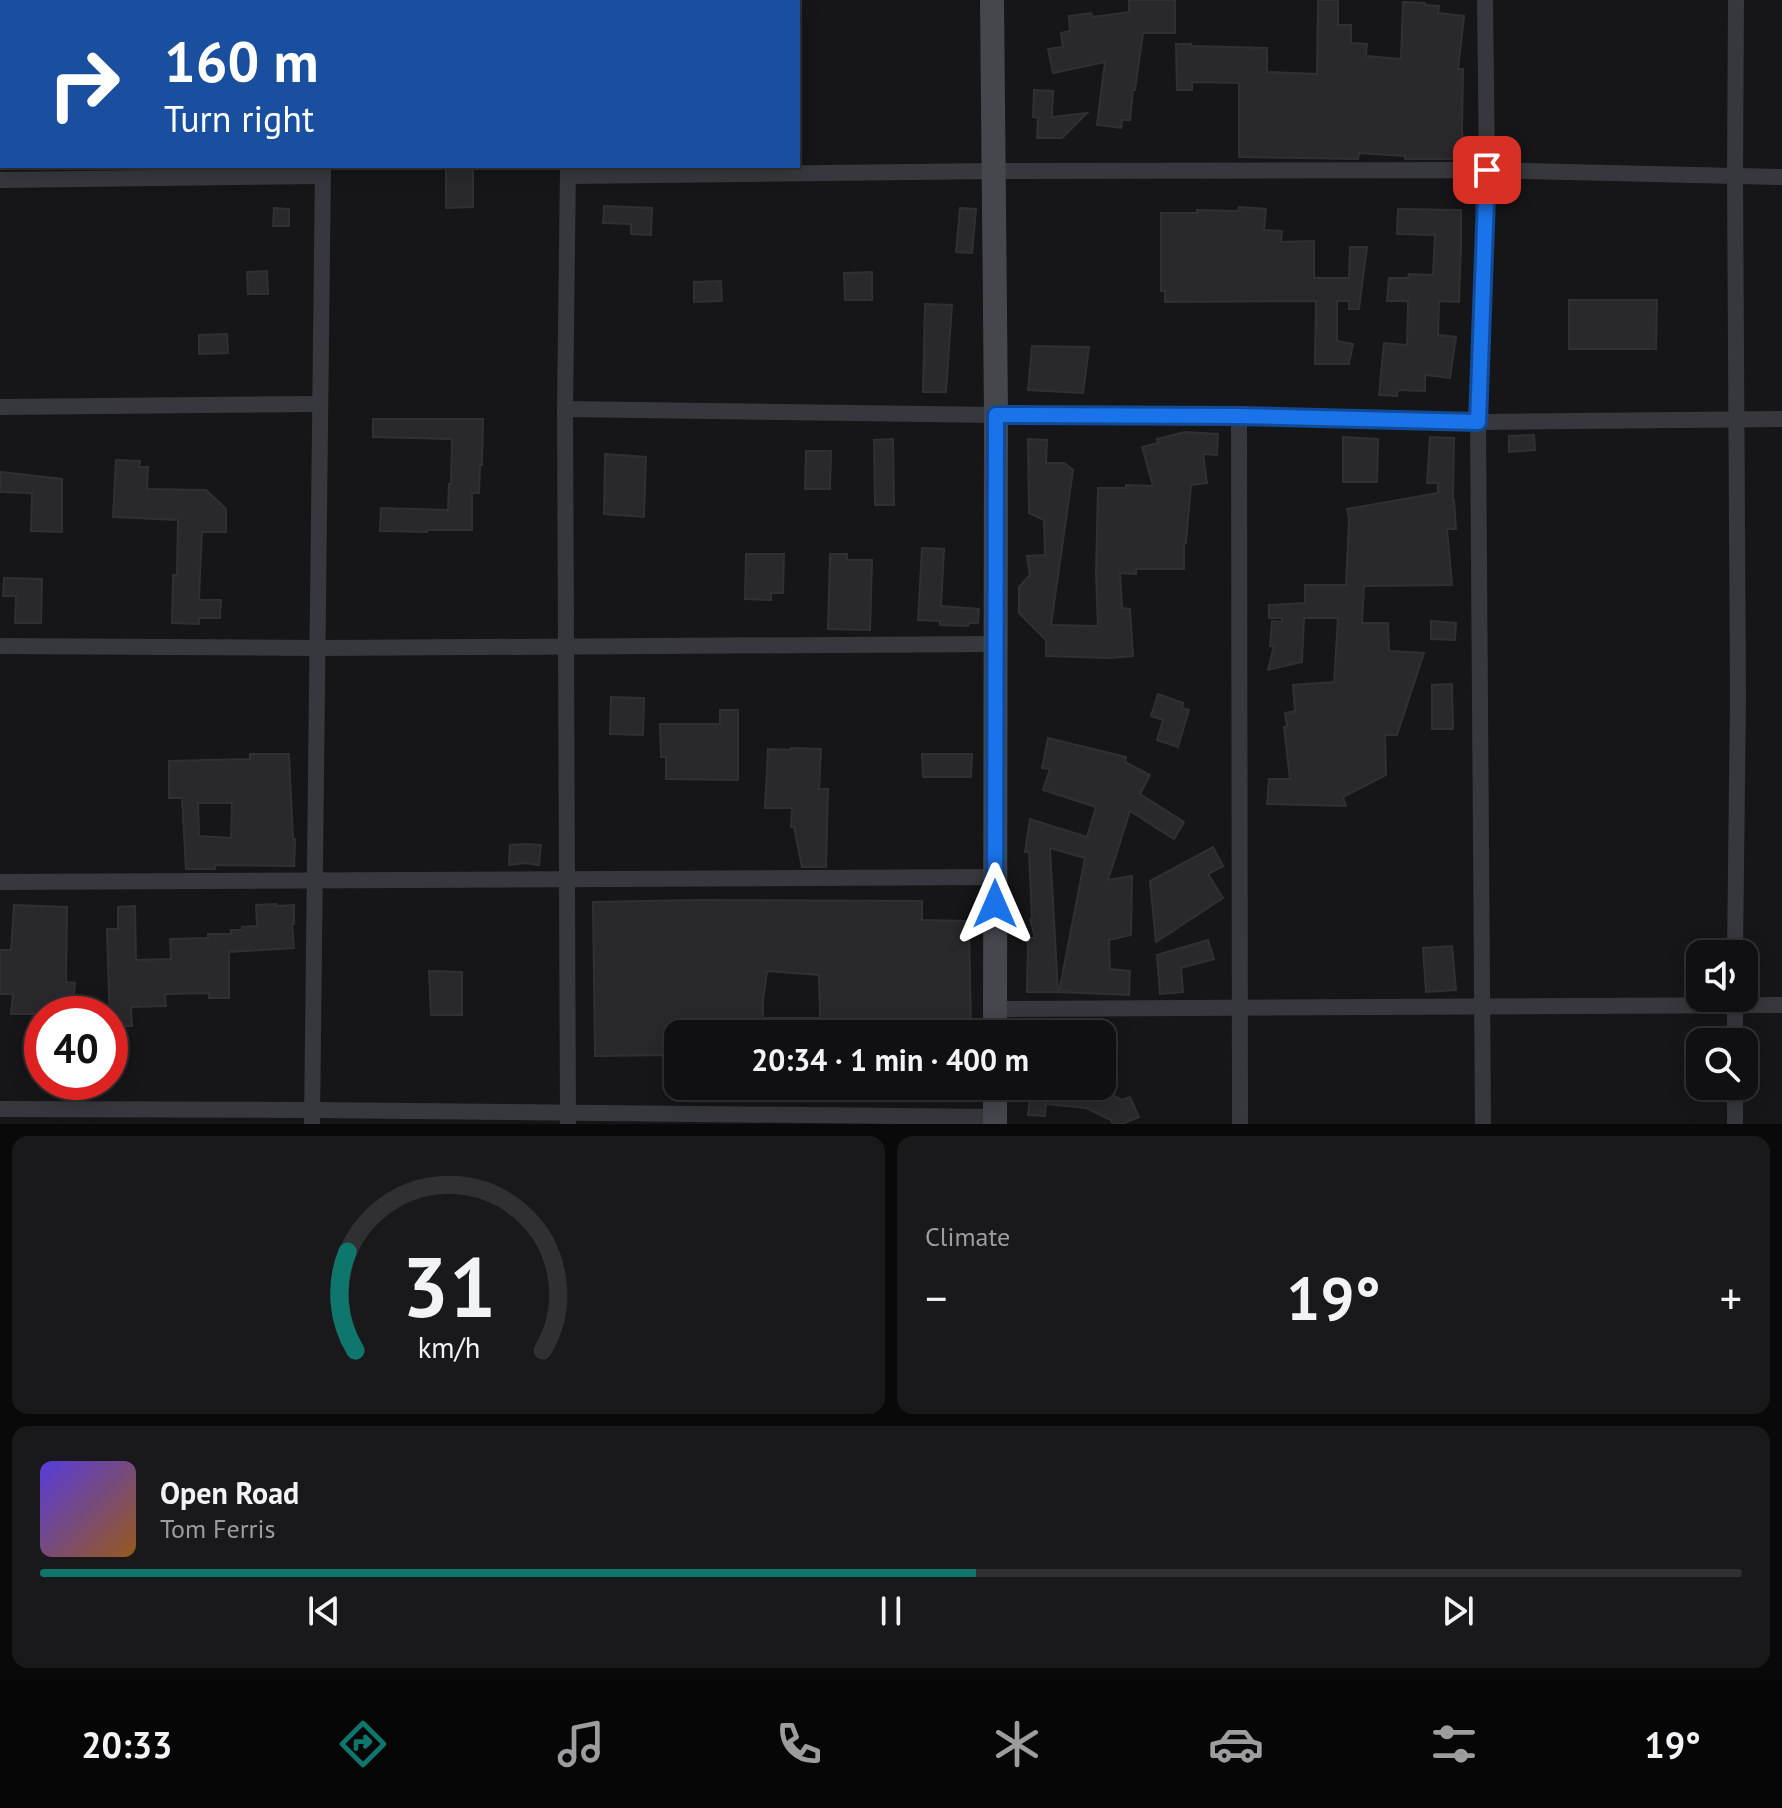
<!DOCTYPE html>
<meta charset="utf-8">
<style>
:root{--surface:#101012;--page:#19191b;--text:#f1f3f6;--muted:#9c9d9f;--line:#303032;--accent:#0f766e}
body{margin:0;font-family:"PT Sans",sans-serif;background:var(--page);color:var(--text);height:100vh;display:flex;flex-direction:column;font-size:30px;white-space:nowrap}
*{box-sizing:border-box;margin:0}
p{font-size:26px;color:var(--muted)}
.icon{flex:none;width:44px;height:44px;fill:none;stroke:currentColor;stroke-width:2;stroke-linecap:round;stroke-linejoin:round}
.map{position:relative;height:1124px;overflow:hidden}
.drawer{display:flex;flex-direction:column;gap:12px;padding:12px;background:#09090a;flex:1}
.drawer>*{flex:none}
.banner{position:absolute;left:0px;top:0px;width:800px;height:168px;box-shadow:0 4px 20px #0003,0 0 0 2px var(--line);background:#1a4fa0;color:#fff;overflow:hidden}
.tools{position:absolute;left:1686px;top:940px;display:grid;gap:16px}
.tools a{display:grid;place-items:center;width:72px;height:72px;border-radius:16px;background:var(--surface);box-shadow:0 4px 20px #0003,0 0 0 2px var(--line);font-size:40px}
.speed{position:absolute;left:24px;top:996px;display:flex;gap:16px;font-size:40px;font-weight:700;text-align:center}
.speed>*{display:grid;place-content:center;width:104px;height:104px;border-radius:50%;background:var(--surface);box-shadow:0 4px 20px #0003,0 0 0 2px var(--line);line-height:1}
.speed .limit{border:12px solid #d22;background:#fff;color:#111}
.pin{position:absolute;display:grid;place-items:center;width:68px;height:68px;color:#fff;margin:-34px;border-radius:16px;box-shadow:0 4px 12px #0006}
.me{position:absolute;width:88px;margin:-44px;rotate:0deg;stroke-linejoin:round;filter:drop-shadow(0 0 6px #0008)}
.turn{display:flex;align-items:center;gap:28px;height:168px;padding:0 32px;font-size:36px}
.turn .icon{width:104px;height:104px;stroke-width:2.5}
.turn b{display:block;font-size:56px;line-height:68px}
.big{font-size:60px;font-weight:600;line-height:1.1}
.drawer .widget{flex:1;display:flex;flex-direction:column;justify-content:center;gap:12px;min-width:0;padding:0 28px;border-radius:16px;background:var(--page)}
.drawer .dial{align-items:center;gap:0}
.dial svg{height:208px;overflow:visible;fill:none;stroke:var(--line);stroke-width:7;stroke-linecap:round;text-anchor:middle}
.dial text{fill:var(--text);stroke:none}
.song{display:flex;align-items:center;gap:24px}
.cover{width:96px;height:96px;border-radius:12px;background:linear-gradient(135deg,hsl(250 70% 55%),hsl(30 70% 35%))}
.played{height:8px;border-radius:4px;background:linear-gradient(90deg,var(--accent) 55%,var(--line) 55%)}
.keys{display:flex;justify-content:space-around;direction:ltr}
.heat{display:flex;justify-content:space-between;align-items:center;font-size:44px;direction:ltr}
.drawer .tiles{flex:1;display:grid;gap:12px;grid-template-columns:1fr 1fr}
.widget:last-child{grid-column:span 2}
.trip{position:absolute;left:664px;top:1020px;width:452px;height:80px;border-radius:16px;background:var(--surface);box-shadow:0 4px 20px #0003,0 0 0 2px var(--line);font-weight:600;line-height:80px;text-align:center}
.tab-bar{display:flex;height:128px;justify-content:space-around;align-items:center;background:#060607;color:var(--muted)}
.tab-bar .icon{width:56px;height:56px}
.tab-bar .active{color:var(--accent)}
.tab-bar b{font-size:36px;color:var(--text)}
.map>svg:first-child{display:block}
.building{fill:#29292c;stroke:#303034;stroke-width:2;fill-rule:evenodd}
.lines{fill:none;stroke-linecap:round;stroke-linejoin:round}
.street{stroke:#37383d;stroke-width:16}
.secondary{stroke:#45474d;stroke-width:24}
.route-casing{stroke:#114b97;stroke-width:20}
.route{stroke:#1a73e8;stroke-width:14}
</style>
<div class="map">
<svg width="1782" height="1124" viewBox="0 0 1782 1124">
<rect width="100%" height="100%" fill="#161618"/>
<!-- building -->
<g class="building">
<path d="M1129,0H1175V33H1143L1135,90H1133L1130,120H1122L1121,128L1097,125L1105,62L1053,73L1048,49L1063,47L1061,33L1070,31L1069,16L1091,13L1093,17L1129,12Z"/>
<path d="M1318,0H1338V25H1351V43L1367,44L1366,56L1401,59L1403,2L1425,3V5L1439,6L1438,13L1464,16L1458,69H1463L1462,130L1465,159H1405V156L1359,153L1358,159L1239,157V83L1192,82V90H1177L1176,44H1191V46L1267,48V72L1317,74Z"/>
<path d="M1034,90L1053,91L1052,117L1087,113L1062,138H1037L1038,118H1040L1033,117Z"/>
<path d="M446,166H473V207L446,208Z"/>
<path d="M604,206L652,208L651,235L631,234V224L603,223Z"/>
<path d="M1239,207L1266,209L1264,230L1282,231L1281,242L1314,241V278H1349L1350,247H1367L1359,309H1349V301H1337V341L1353,344L1349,364H1315L1316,301L1165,302V291H1161V213H1197V210L1238,211Z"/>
<path d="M274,208L289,209V226H273Z"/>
<path d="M960,208L976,209L972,253L956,252Z"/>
<path d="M1398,209L1461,210V246L1459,302L1439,301L1438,335L1456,337L1450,378L1425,375V391L1398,390L1397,396L1379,395L1384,343L1407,345L1408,301H1387L1389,278H1408L1409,274L1433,275L1435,235L1397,234Z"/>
<path d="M267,271L268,294H248L247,272Z"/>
<path d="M872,272V300H845L844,273Z"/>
<path d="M721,281L722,301L694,302V282Z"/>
<path d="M1569,300H1657L1656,349H1569Z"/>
<path d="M925,304L952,305L946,392H923Z"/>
<path d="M227,334L228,353L199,354V335Z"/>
<path d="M1032,346L1089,347L1083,393L1028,390Z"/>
<path d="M373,419H483L482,465H480L479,493H472V530H427V532L380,531L381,508L448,510L449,484H451L452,439L373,437Z"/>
<path d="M1185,432L1218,434L1217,455L1203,454L1207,483L1191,485L1186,543H1184V569H1136V574L1120,573L1122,608L1130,609L1133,656L1109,658L1046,656V640L1019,613V587L1030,575L1027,556L1045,555L1044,520L1029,513L1028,439L1047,440L1046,463H1064L1073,470L1051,625L1098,626L1096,574L1098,488H1126V485L1153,486L1142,447L1158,443L1157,439Z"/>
<path d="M1534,435L1535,450L1509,452V436Z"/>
<path d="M1343,437L1378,439L1377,482H1343Z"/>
<path d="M1430,437L1454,438L1453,500H1454L1456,529H1447L1452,585L1364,586L1362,623H1388L1389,651L1424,653L1397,735H1385L1386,775L1343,797L1346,806L1267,804L1269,779H1290L1284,727L1287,726L1285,713L1295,711L1293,685L1334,682L1338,618H1304L1302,662L1268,670L1274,646H1270L1272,621L1282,622V618H1269V605L1305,603V585H1346L1349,518L1347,509L1438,493V483H1427Z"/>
<path d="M893,439L894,505H875L874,440Z"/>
<path d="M806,451H831L830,489H805Z"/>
<path d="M605,454L646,457L644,517L604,514Z"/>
<path d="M116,460L140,461L139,467H148L147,489L206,490L226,509V532H202L200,576L199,600H221L220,618H199V624L172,623L173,575H177L178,520L113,517Z"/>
<path d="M1,472L62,479V532L31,531L32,493L0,492Z"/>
<path d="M922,548L944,549L941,606L979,609L978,623H969L968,626L940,625V621L918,620Z"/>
<path d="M746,554H784L783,593H771V600L745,599Z"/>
<path d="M830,554H847V560H872L870,630L828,629Z"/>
<path d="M4,578L42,579L41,623H15L16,596H3Z"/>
<path d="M1431,621L1456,623L1455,640L1431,639Z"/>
<path d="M1452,684L1453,729H1432V685Z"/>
<path d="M1158,694L1183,703L1182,708L1189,710L1178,747L1157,740L1163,720L1151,716Z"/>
<path d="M611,697L644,698L643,735L610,734Z"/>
<path d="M720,710H738V780L666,779V757H661L660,724H720Z"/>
<path d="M1048,738L1126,757L1125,762L1150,775L1140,794L1184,822L1174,839L1130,811L1108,880L1132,876L1131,935L1109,940L1110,969L1130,971L1129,995L1059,992L1085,858L1050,848L1058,992H1027L1028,938H1035L1030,919H1032L1029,852H1025L1030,819L1087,837L1096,807L1043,790L1050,769L1042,768Z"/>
<path d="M791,748L821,749L819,789H828L826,867H802L794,827H791L792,808H765L768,749L791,750Z"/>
<path d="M250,754H289L293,839H295L294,866L215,865V869H186L182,798H169V761L250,759ZM198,803H232L231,838L199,836Z"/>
<path d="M922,754H972L971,777H923Z"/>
<path d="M526,844L541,845L539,865L525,863L509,865L510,845Z"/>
<path d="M1213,847L1223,866L1208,874L1223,898L1156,942L1150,881Z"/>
<path d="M700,900L922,901V920L969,921L971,1034H678V1055L595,1056L593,902ZM767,971L819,975L820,1018H763V1000Z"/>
<path d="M276,904V906L294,905V924H292L294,948L229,952V998H209V993L165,994L166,1006L131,1007L132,1026H110L107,929H118V907L135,906L136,960L171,959L170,939L208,938V934H231V930H242V927L257,926L256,905Z"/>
<path d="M14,905L67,907L66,982L75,983L72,1014H11L13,994H0V950H11Z"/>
<path d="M1208,940L1214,959L1181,968L1183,992L1160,994L1157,955Z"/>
<path d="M1452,946L1456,990L1426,992L1423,948Z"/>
<path d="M429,971L462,972V1015H431Z"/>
<path d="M1031,1086H1093L1122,1100L1130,1097L1139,1117L1122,1124H1113L1111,1120L1086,1108L1046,1104L1045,1116L1028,1115Z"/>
</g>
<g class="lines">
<!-- street -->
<g class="street">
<path d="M564,0V2"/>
<path d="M323,2V0"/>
<path d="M569,176L994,171L1487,170L1782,177"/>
<path d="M0,180L323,176"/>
<path d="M0,407L320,404"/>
<path d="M565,409L996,415L1239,416L1478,422L1782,419"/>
<path d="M1239,416L1240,1124"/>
<path d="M0,646L319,648L996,644"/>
<path d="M0,882L995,877"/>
<path d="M1735,954L1738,698L1735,176L1736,0"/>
<path d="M1735,998V1042"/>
<path d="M994,1009L1782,1005"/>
<path d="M1735,1086V1124"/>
<path d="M0,1109L313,1110L995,1117"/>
<path d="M312,1124L323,166"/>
<path d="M568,1124L565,409L568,166"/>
<path d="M1483,1124L1478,422L1487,170L1485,0"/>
</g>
<!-- secondary -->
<g class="secondary">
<path d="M992,0L996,415L995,1034"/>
<path d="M995,1086V1124"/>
</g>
</g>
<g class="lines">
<!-- route casing -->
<g class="route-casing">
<path id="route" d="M995,904L996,415L1239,416L1478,422L1487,170"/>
</g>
<!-- route -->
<use href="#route" class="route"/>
</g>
</svg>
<div class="tools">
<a><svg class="icon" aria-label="sound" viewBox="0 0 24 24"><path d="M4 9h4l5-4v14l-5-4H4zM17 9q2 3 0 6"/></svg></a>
<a><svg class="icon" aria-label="search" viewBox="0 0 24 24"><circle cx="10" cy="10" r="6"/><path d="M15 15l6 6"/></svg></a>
</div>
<div class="speed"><div class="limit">40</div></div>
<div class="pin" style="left:1487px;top:170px;background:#d93025"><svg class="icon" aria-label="arrive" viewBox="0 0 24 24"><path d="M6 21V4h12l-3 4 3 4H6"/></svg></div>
<svg class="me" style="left:995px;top:904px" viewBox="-20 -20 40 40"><path d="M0-17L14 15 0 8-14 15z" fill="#1a73e8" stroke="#fff" stroke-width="4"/></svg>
<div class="trip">20:34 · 1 min · 400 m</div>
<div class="banner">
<div class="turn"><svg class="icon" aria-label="right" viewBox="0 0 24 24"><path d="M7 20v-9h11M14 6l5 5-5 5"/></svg><div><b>160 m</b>Turn right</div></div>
</div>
</div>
<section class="drawer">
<div class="tiles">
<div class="widget dial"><svg viewBox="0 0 100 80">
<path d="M14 69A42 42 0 1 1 86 69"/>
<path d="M14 69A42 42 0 0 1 11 31" stroke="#0f766e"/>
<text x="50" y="56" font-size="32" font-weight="700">31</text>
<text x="50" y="72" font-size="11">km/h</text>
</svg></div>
<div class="widget"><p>Climate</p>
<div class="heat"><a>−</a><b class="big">19°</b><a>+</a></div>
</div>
<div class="widget">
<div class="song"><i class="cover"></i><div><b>Open Road</b><p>Tom Ferris</p></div></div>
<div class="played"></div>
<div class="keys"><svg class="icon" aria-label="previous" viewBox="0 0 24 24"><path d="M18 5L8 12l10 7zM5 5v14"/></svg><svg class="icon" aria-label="pause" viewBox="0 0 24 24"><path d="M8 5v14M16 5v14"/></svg><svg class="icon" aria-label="next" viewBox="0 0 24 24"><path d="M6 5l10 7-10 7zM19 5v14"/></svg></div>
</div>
</div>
</section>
<nav class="tab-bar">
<b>20:33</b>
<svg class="icon active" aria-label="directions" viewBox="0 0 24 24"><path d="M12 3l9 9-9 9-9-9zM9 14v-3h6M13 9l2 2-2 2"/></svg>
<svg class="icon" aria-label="music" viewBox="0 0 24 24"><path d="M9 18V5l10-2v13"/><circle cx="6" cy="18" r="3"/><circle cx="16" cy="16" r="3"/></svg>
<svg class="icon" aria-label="phone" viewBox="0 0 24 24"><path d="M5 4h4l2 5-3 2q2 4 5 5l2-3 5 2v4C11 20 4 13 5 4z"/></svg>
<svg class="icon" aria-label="climate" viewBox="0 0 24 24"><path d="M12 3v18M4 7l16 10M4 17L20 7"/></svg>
<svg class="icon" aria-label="car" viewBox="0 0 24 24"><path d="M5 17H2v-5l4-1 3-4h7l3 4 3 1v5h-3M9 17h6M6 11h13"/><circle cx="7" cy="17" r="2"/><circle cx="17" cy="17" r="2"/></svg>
<svg class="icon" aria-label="filters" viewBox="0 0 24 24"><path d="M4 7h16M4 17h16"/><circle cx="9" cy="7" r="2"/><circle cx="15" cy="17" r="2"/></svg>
<b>19°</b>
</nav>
